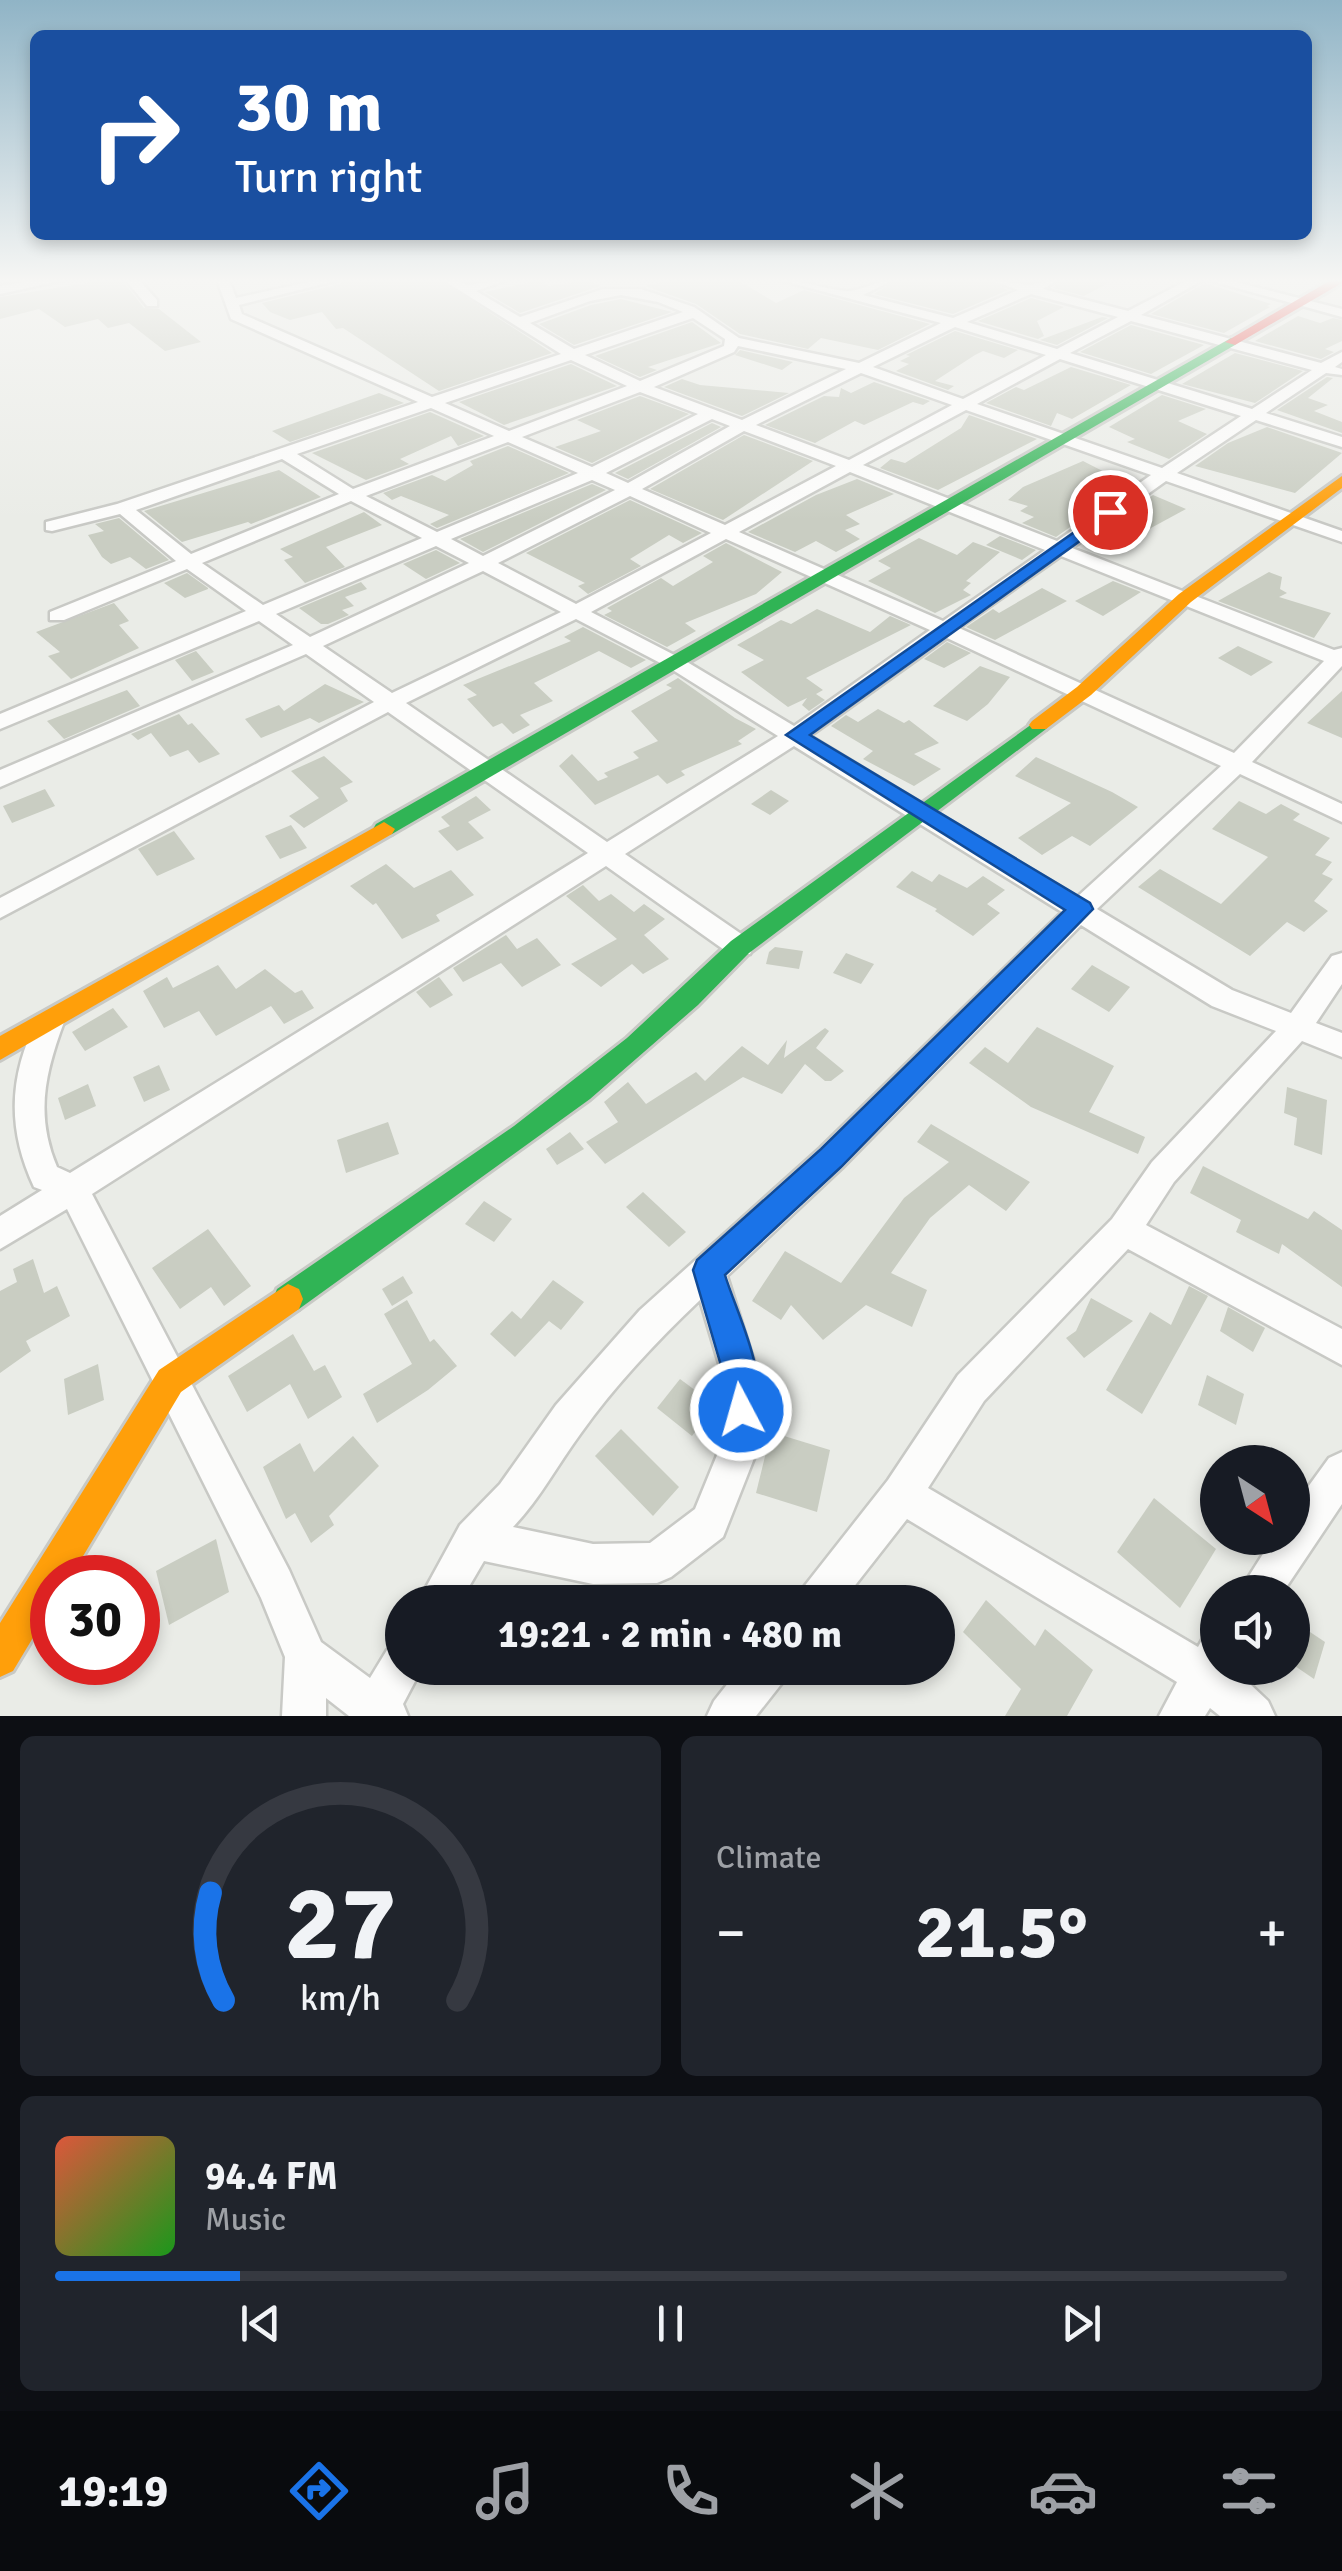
<!DOCTYPE html>
<meta charset="utf-8">
<style>
:root{--surface:#171b24;--page:#20242c;--text:#f1f3f6;--muted:#9ea1a6;--line:#363941;--accent:#1a73e8}
body{margin:0;font-family:Signika,sans-serif;background:var(--page);color:var(--text);height:100vh;display:flex;flex-direction:column;font-size:38px;white-space:nowrap}
*{box-sizing:border-box;margin:0}
p{font-size:32px;color:var(--muted)}
.icon{flex:none;width:55px;height:55px;fill:none;stroke:currentColor;stroke-width:2;stroke-linecap:round;stroke-linejoin:round}
.map{position:relative;height:1716px;overflow:hidden}
.drawer{display:flex;flex-direction:column;gap:20px;padding:20px;background:#0d0f14;flex:1}
.drawer>*{flex:none}
.top-card{position:absolute;left:30px;top:30px;width:1282px;height:210px;border-radius:15px;box-shadow:0 5px 15px #0003;background:#1a4fa0;color:#fff;overflow:hidden}
.needle{width:65px;rotate:144deg}
.buttons{position:absolute;left:1200px;top:1445px;display:grid;gap:20px}
.buttons a{display:grid;place-items:center;width:110px;height:110px;border-radius:50%;background:var(--surface);box-shadow:0 5px 15px #0003;font-size:50px}
.speed{position:absolute;left:30px;top:1555px;display:flex;gap:20px;font-size:50px;font-weight:700;text-align:center}
.speed>*{display:grid;place-content:center;width:130px;height:130px;border-radius:50%;background:var(--surface);box-shadow:0 5px 15px #0003;line-height:1}
.speed .limit{border:15px solid #d22;background:#fff;color:#111}
.pin{position:absolute;display:grid;place-items:center;width:85px;height:85px;color:#fff;margin:-42px;border:5px solid #fff;border-radius:50%;box-shadow:0 2px 10px #0007}
.me{position:absolute;width:110px;margin:-55px;rotate:354deg;stroke-linejoin:round;filter:drop-shadow(0 0 8px #0008)}
.turn{display:flex;align-items:center;gap:35px;height:210px;padding:0 40px;font-size:45px}
.turn .icon{width:130px;height:130px;stroke-width:2.5}
.turn b{display:block;font-size:70px;line-height:85px}
.big{font-size:75px;font-weight:700;line-height:1.1}
.drawer .tile{flex:1;display:flex;flex-direction:column;justify-content:center;gap:15px;min-width:0;padding:0 35px;border-radius:15px;background:var(--page)}
.drawer .dial{align-items:center;gap:0}
.dial svg{height:260px;overflow:visible;fill:none;stroke:var(--line);stroke-width:7;stroke-linecap:round;text-anchor:middle}
.dial text{fill:var(--text);stroke:none}
.song{display:flex;align-items:center;gap:30px}
.cover{width:120px;height:120px;border-radius:15px;background:linear-gradient(135deg,hsl(10 70% 55%),hsl(120 70% 35%))}
.played{height:10px;border-radius:5px;background:linear-gradient(90deg,var(--accent) 15%,var(--line) 15%)}
.keys{display:flex;justify-content:space-around;direction:ltr}
.heat{display:flex;justify-content:space-between;align-items:center;font-size:55px;direction:ltr}
.drawer .tiles{flex:1;display:grid;gap:20px;grid-template-columns:1fr 1fr}
.tile:last-child{grid-column:span 2}
.trip{position:absolute;left:385px;top:1585px;width:570px;height:100px;border-radius:50px;background:var(--surface);box-shadow:0 5px 15px #0003;font-weight:700;line-height:100px;text-align:center}
.tab-bar{display:flex;height:160px;justify-content:space-around;align-items:center;background:#090b0e;color:var(--muted)}
.tab-bar .icon{width:70px;height:70px}
.tab-bar .selected{color:var(--accent)}
.tab-bar b{font-size:45px;color:var(--text)}
.map>svg:first-child{display:block}
.building{fill:#c9cdc2}
.lines{fill:none;stroke-linecap:round;stroke-linejoin:round}
.street-casing{stroke:#c8c9c5;stroke-width:5}
.fast-casing{stroke:#c8c9c5;stroke-width:6}
.slow-casing{stroke:#c8c9c5;stroke-width:6}
.jam-casing{stroke:#c8c9c5;stroke-width:6}
.street{fill:#fcfcfb;fill-rule:evenodd}
.fast{fill:#30b455;fill-rule:evenodd}
.slow{fill:#ff9f0a;fill-rule:evenodd}
.jam{fill:#e5322d;fill-rule:evenodd}
.route{fill:#1a73e8;stroke:#114b97;stroke-width:2.5}
</style>
<div class="map">
<svg width="1342" height="1716" viewBox="0 0 1342 1716">
<rect width="100%" height="100%" fill="#eaece7"/>
<!-- building -->
<g class="building">
<path d="M105,280H122L144,308L159,309L201,342L165,351L129,323L108,328L98,319L65,327L39,309L0,319V297Z"/>
<path d="M343,280H440L552,353L439,391L343,328L336,329L322,312L290,320L270,312L262,303L340,284Z"/>
<path d="M539,280L549,286L587,280L600,286L520,313L485,292Z"/>
<path d="M673,280H738L776,303L804,290L930,324L878,350L821,338L808,349L740,334L696,304L645,286Z"/>
<path d="M897,280H986L1008,290L953,314L874,294Z"/>
<path d="M1062,280H1114L1084,296L1053,288Z"/>
<path d="M1205,283L1271,304L1267,306L1270,307L1224,333L1151,314Z"/>
<path d="M1031,298L1064,307L1037,321L1044,336L1038,339L978,321Z"/>
<path d="M621,299L672,312L574,345L539,324L591,305Z"/>
<path d="M1298,316L1320,323L1333,318L1342,320V341L1325,349L1334,352L1321,359L1255,341Z"/>
<path d="M1102,317L1108,318L1057,345L1040,340Z"/>
<path d="M692,322L721,343L648,367L657,370L640,377L595,356Z"/>
<path d="M1131,325L1204,345L1151,374L1080,352Z"/>
<path d="M955,331L1018,350L1004,358L983,351L975,355L935,381L954,386L948,390L896,371L909,364L900,361L910,356L906,355Z"/>
<path d="M740,350L793,362L782,370L735,355Z"/>
<path d="M1235,353L1303,371L1255,403L1182,384Z"/>
<path d="M571,364L617,386L504,425L459,402Z"/>
<path d="M1071,367L1131,385L1072,419L1057,413L1051,426L986,403L1016,387L1024,390Z"/>
<path d="M1327,377L1333,378L1308,398L1328,405L1314,411L1342,422V433L1277,410Z"/>
<path d="M682,379L700,385L789,393L742,416L664,387Z"/>
<path d="M874,382L930,401L923,405L913,402L864,425L855,421L815,443L765,425L824,396L839,397L841,388L851,393Z"/>
<path d="M379,393L404,403L290,442L272,431Z"/>
<path d="M1162,395L1206,409L1178,421L1207,434L1169,459L1127,442L1135,439L1109,427Z"/>
<path d="M640,396L689,414L592,463L555,447L601,431L577,420Z"/>
<path d="M430,412L484,436L458,446L451,436L400,459L409,464L366,480L312,453Z"/>
<path d="M969,415L1037,439L938,490L880,468L891,459L905,463L961,428Z"/>
<path d="M712,423L721,427L628,479L615,473Z"/>
<path d="M1267,427L1342,453L1295,493L1195,466L1228,443Z"/>
<path d="M744,435L813,461L723,520L650,489Z"/>
<path d="M508,446L569,473L437,528L430,524L449,515L401,496L392,500L383,493L432,475L445,481L473,465L470,461Z"/>
<path d="M1083,461L1130,485L1056,537L1022,523L1034,517L1020,511L1028,506L1008,500L1023,487Z"/>
<path d="M279,470L321,497L251,524L248,522L182,542L144,511Z"/>
<path d="M857,479L894,494L846,515L860,524L845,530L860,539L836,552L816,541L795,552L748,532L816,495Z"/>
<path d="M592,484L606,490L483,552L460,539Z"/>
<path d="M1153,495L1186,509L1103,554L1083,545Z"/>
<path d="M630,500L702,533L683,543L669,535L630,559L641,566L588,594L578,586L585,583L526,553Z"/>
<path d="M364,512L382,525L326,547L345,567L305,583L284,560L293,557L280,549Z"/>
<path d="M119,518L169,560L146,569L130,557L111,564L102,557L88,535L104,531L95,524Z"/>
<path d="M1000,536L1036,550L1022,560L986,545Z"/>
<path d="M919,538L957,555L973,542L1000,552L966,581L971,583L963,590L971,595L935,613L868,581L891,568L878,561Z"/>
<path d="M726,543L782,572L756,594L685,623L696,631L667,647L604,615L612,611L607,608L661,578L673,586L713,562L703,556Z"/>
<path d="M436,550L460,563L426,579L403,564Z"/>
<path d="M1269,572L1282,577L1280,589L1287,593L1279,597L1331,613L1314,638L1218,601Z"/>
<path d="M187,573L208,588V589L185,598L164,583Z"/>
<path d="M1113,581L1141,592L1103,616L1075,601Z"/>
<path d="M361,582L367,589L345,597L354,606L342,610L349,615L328,624H321L299,608Z"/>
<path d="M1042,588L1067,601L995,640L966,627L993,609L999,613Z"/>
<path d="M114,603L129,621L119,625L139,648L71,679L48,656L60,652L36,632Z"/>
<path d="M817,609L870,632L890,616L911,625L806,678L823,690L816,694L825,700L809,711L802,705L807,698L788,707L741,672L764,660L737,645L781,620L791,624Z"/>
<path d="M583,627L646,660L631,668L599,651L534,683L553,701L520,715L530,725L513,734L502,723L493,727L467,699L477,695L463,685L571,641L564,637Z"/>
<path d="M947,642L971,653L944,668L924,659Z"/>
<path d="M1238,646L1273,662L1251,676L1218,658Z"/>
<path d="M196,651L214,672L192,681L175,660Z"/>
<path d="M980,666L1010,677L988,704L967,721L933,706Z"/>
<path d="M678,678L735,718L756,729L738,741L742,744L681,771L685,775L667,784L658,775L595,805L559,766L572,754L598,781L608,777L604,773L639,758L633,752L658,741L631,711L672,688L666,685Z"/>
<path d="M325,684L364,702L319,723L310,718L261,738L245,719L279,705L284,711Z"/>
<path d="M127,690L140,706L64,739L47,721Z"/>
<path d="M1342,691V738L1307,723Z"/>
<path d="M878,709L904,723L909,720L939,743L914,754L941,769L914,786L863,759L873,751L831,726L846,715L858,722Z"/>
<path d="M179,714L188,725L192,723L220,754L199,763L188,750L170,757L151,733L138,740L131,734Z"/>
<path d="M324,756L353,782L340,788L348,801L304,828L289,816L319,798L291,771Z"/>
<path d="M1036,757L1112,792L1138,807L1090,846L1072,836L1042,855L1018,838L1071,803L1015,776Z"/>
<path d="M45,789L55,806L12,823L3,806Z"/>
<path d="M771,790L789,801L770,815L751,804Z"/>
<path d="M476,796L491,810L468,822L484,838L457,851L438,831L450,826L441,817Z"/>
<path d="M1239,801L1266,814L1281,804L1300,814L1293,820L1330,838L1315,855L1332,862L1322,874L1333,879L1314,901L1328,911L1304,932L1287,922L1250,956L1138,887L1160,869L1221,904L1268,857L1212,829Z"/>
<path d="M291,825L307,848L280,859L265,836Z"/>
<path d="M174,831L195,859L157,876L138,849Z"/>
<path d="M386,864L414,888L451,870L474,895L436,915L440,921L402,939L376,903L373,905L350,886Z"/>
<path d="M912,871L932,882L939,874L967,888L983,876L1005,890L987,904L1000,913L973,936L935,911L937,909L896,887Z"/>
<path d="M583,885L599,901L611,894L634,912L644,904L665,919L644,935L669,959L643,974L632,964L601,987L571,964L617,939L566,896Z"/>
<path d="M506,935L517,949L537,938L561,965L522,987L501,963L463,982L453,968Z"/>
<path d="M775,947L803,951L799,969L766,964L769,952Z"/>
<path d="M846,953L874,964L861,984L833,973Z"/>
<path d="M218,965L236,989L265,969L295,993L302,990L314,1008L284,1024L271,1006L216,1036L199,1011L164,1028L143,991L167,977L173,988Z"/>
<path d="M1092,965L1130,987L1109,1012L1071,989Z"/>
<path d="M439,977L453,995L430,1008L416,992Z"/>
<path d="M113,1008L128,1027L85,1051L72,1032Z"/>
<path d="M1037,1027L1114,1066L1089,1112L1145,1137L1138,1154L1031,1107L969,1063L985,1047L1008,1063Z"/>
<path d="M825,1028L829,1031L816,1048L844,1071L831,1081H825L805,1064L782,1094L743,1077L605,1164L586,1142L618,1122L604,1102L628,1082L646,1104L696,1072L705,1081L742,1046L768,1065L787,1040L784,1058Z"/>
<path d="M159,1065L170,1090L144,1102L133,1077Z"/>
<path d="M88,1084L96,1106L65,1120L58,1098Z"/>
<path d="M1287,1087L1327,1100L1322,1155L1294,1145L1297,1118L1284,1113Z"/>
<path d="M388,1122L399,1154L346,1173L337,1140Z"/>
<path d="M931,1124L1030,1182L1006,1211L969,1185L930,1218L891,1273L927,1290L912,1327L866,1305L823,1340L791,1305L781,1320L752,1301L785,1251L841,1283L904,1198L949,1162L917,1142Z"/>
<path d="M570,1132L584,1149L557,1165L546,1149Z"/>
<path d="M1203,1166L1308,1219L1314,1211L1342,1230V1287L1282,1244L1279,1254L1236,1232L1241,1220L1190,1193Z"/>
<path d="M643,1192L686,1232L669,1247L626,1207Z"/>
<path d="M484,1201L512,1219L494,1242L465,1224Z"/>
<path d="M208,1229L251,1286L224,1306L211,1287L180,1309L152,1268Z"/>
<path d="M33,1259L44,1293L57,1286L70,1316L26,1341L31,1351L0,1373V1291L17,1282L13,1269Z"/>
<path d="M403,1276L413,1293L392,1306L382,1289Z"/>
<path d="M553,1280L584,1302L561,1330L549,1321L515,1357L490,1334L512,1311L521,1319Z"/>
<path d="M1189,1286L1208,1296L1142,1414L1106,1390L1150,1312L1171,1325Z"/>
<path d="M1091,1298L1133,1321L1084,1358L1066,1338L1076,1331Z"/>
<path d="M407,1300L430,1342L434,1339L457,1366L428,1390L377,1423L363,1394L412,1364L384,1314Z"/>
<path d="M1228,1307L1265,1328L1253,1352L1220,1331Z"/>
<path d="M293,1334L314,1371L325,1365L342,1397L308,1419L290,1384L247,1412L228,1376Z"/>
<path d="M98,1364L104,1400L68,1415L64,1379Z"/>
<path d="M1207,1375L1244,1394L1236,1425L1198,1405Z"/>
<path d="M680,1379L715,1405L692,1436L657,1408Z"/>
<path d="M621,1429L679,1487L653,1516L595,1456Z"/>
<path d="M771,1432L830,1450L817,1512L756,1493Z"/>
<path d="M353,1436L379,1466L329,1516L334,1525L311,1543L295,1513L286,1519L263,1467L300,1443L314,1472Z"/>
<path d="M1154,1498L1216,1549L1180,1608L1117,1552Z"/>
<path d="M216,1539L229,1592L169,1625L156,1571Z"/>
<path d="M986,1600L1035,1646L1045,1629L1093,1670L1067,1716H1005L1021,1689L963,1632Z"/>
<path d="M1298,1624L1325,1642L1314,1679L1292,1664V1642Z"/>
</g>
<g class="lines">
<!-- street casing -->
<g class="street-casing">
<g id="street">
<path d="M37,280H64L0,294V286Z"/>
<path d="M126,280H139L157,300V306H147Z"/>
<path d="M217,280H229L236,298L317,280H339L239,305L242,314L432,397L561,354L443,280H458L467,285L507,280L476,291L520,317L603,289H641L694,307L739,338L859,363L941,323L780,280C803,280 823,289 846,291C861,292 876,280 893,280L863,295L953,318L1018,290L990,280L1029,285L1058,280L1043,289L1128,311L1188,280H1203L1141,315L1321,363L1342,352V362L1335,367L1342,369V375L1326,373L1266,413L1342,437V447L1256,420L1177,473L1342,531V542L1166,481L1072,548L1334,650L1342,648V666L1252,762L1342,804V822L1240,774L1097,909L1232,990L1291,1013L1332,956L1342,953V984L1316,1023L1342,1033V1057L1302,1041L1174,1182L1146,1225L1342,1329V1365L1128,1249L984,1401L928,1488L1198,1647L1203,1638L1218,1632V1668H1233L1268,1701L1275,1716H1220L1210,1708L1205,1716H1159L1177,1682L907,1519L842,1602H797L803,1588L888,1480L958,1375L1112,1219L1152,1162L1276,1031L1212,1006L1081,925L842,1168L727,1276L759,1377L760,1443L723,1537L671,1577L657,1583L593,1584L484,1561L460,1602H418L460,1525L500,1484L556,1405L640,1310L820,1148L1062,912L794,746L625,854L750,940L753,947L750,954H730L606,866L92,1194L289,1570L321,1642L370,1678L387,1650L402,1644V1668H422L403,1704L408,1716H349L326,1698V1716H282L285,1657L261,1598L67,1209L0,1249V1216L42,1190L34,1187C6,1127 9,1073 40,1014L50,1011L60,1014L64,1022C45,1073 35,1115 57,1167L70,1173L588,853L388,712L0,918V898L374,702L306,654L0,787V770L293,645L259,621L0,729V714L246,611L187,569L64,620H50V612L176,561L120,514L52,531L46,530V522L117,504L418,402L231,319ZM1031,294L1118,317L1057,349L967,322ZM621,295L658,302L683,312L574,349L530,323L590,301ZM693,318L725,339L724,346L640,381L585,355ZM1131,321L1312,370L1252,409L1070,353ZM955,327L1046,355L963,399L873,367ZM738,346L846,369L742,420L654,387L734,352ZM1060,359L1241,416L1162,468L977,404ZM571,360L627,386L509,431L445,403ZM861,373L952,405L849,460L756,425ZM640,392L698,414L592,467L522,437ZM431,408L494,436L353,489L297,454ZM966,410L1151,475L1057,541L863,465ZM712,419L730,426L628,483L606,473ZM744,431L836,466L725,525L642,489ZM508,442L578,473L437,532L366,496ZM282,459L339,494L191,554L136,510ZM850,472L1045,550L943,621L739,532ZM592,480L615,490L483,556L451,539ZM630,496L711,533L576,604L498,563ZM351,501L422,538L263,605L202,563ZM726,539L930,630L794,726L682,659L591,612ZM436,546L469,563L310,637L276,614ZM1061,556L1324,661L1234,753L959,628ZM483,571L561,612L392,693L323,646ZM576,619L668,667L778,736L607,842L406,703ZM947,638L1221,766L1077,897L810,736ZM700,1300L723,1377L722,1443L695,1509L650,1543L593,1544L513,1527C540,1499 558,1464 581,1433C615,1385 657,1341 700,1300Z"/>
<path d="M1208,280H1228L1342,309V317Z"/>
<path d="M1342,1452V1504L1283,1592H1239L1273,1538H1292V1509L1329,1458Z"/>
<path d="M740,1668H788L782,1683L756,1716H707L714,1701Z"/>
</g>
</g>
<!-- fast casing -->
<g class="fast-casing">
<g id="fast">
<path d="M1231,338L1237,342L1235,345L392,834L384,836L373,829L376,824Z"/>
<path d="M1039,719L1049,725L1046,729L749,953L698,1005L590,1099L299,1309L288,1314L277,1309L273,1299L277,1289L514,1126L627,1038L731,941Z"/>
</g>
</g>
<!-- slow casing -->
<g class="slow-casing">
<g id="slow">
<path d="M1342,476V488L1191,602L1091,695L1046,729H1032L1029,725L1032,721L1077,687L1179,594Z"/>
<path d="M384,822L395,829L392,834L0,1060V1036Z"/>
<path d="M288,1284L299,1289L303,1299L299,1309L181,1392L70,1578H52V1606L13,1671L0,1677V1623L159,1370Z"/>
</g>
</g>
<!-- jam casing -->
<g class="jam-casing">
<path id="jam" d="M1331,280H1342V283L1235,345L1225,342Z"/>
</g>
<!-- street -->
<use href="#street" class="street"/>
<!-- fast -->
<use href="#fast" class="fast"/>
<!-- slow -->
<use href="#slow" class="slow"/>
<!-- jam -->
<use href="#jam" class="jam"/>
</g>
<!-- sky -->
<linearGradient id="sky" x2="0" y2="1"><stop stop-color="#90b4c6"/><stop offset="0.54" stop-color="#f6f6f4"/><stop offset="1" stop-color="#f6f6f4" stop-opacity="0"/></linearGradient>
<rect width="1342" height="520" fill="url(#sky)"/>
<!-- route -->
<path class="route" d="M1110,507L1118,512L1116,515L810,735L1090,903L1093,909L841,1167L725,1275C738,1317 771,1378 753,1421L741,1426L729,1421L724,1410V1376L693,1270L697,1260L821,1149L1065,910L786,735Z"/>
</svg>
<div class="buttons">
<a><svg class="needle" viewBox="-14 -14 28 28"><path d="M0-13l5 13h-10z" fill="#e53935"/><path d="M0 13l5-13h-10z" fill="#9ea1a6"/></svg></a>
<a><svg class="icon" aria-label="sound" viewBox="0 0 24 24"><path d="M4 9h4l5-4v14l-5-4H4zM17 9q2 3 0 6"/></svg></a>
</div>
<div class="speed"><div class="limit">30</div></div>
<div class="pin" style="left:1110px;top:512px;background:#d93025"><svg class="icon" aria-label="arrive" viewBox="0 0 24 24"><path d="M6 21V4h12l-3 4 3 4H6"/></svg></div>
<svg class="me" style="left:741px;top:1410px" viewBox="-20 -20 40 40"><circle r="17" fill="#1a73e8" stroke="#fff" stroke-width="3"/><path d="M0-11L8 9 0 5-8 9z" fill="#fff"/></svg>
<div class="trip">19:21 · 2 min · 480 m</div>
<div class="top-card">
<div class="turn"><svg class="icon" aria-label="right" viewBox="0 0 24 24"><path d="M7 20v-9h11M14 6l5 5-5 5"/></svg><div><b>30 m</b>Turn right</div></div>
</div>
</div>
<section class="drawer">
<div class="tiles">
<div class="tile dial"><svg viewBox="0 0 100 80">
<path d="M14 69A42 42 0 1 1 86 69"/>
<path d="M14 69A42 42 0 0 1 10 36" stroke="#1a73e8"/>
<text x="50" y="56" font-size="32" font-weight="700">27</text>
<text x="50" y="72" font-size="11">km/h</text>
</svg></div>
<div class="tile"><p>Climate</p>
<div class="heat"><a>−</a><b class="big">21.5°</b><a>+</a></div>
</div>
<div class="tile">
<div class="song"><i class="cover"></i><div><b>94.4 FM</b><p>Music</p></div></div>
<div class="played"></div>
<div class="keys"><svg class="icon" aria-label="previous" viewBox="0 0 24 24"><path d="M18 5L8 12l10 7zM5 5v14"/></svg><svg class="icon" aria-label="pause" viewBox="0 0 24 24"><path d="M8 5v14M16 5v14"/></svg><svg class="icon" aria-label="next" viewBox="0 0 24 24"><path d="M6 5l10 7-10 7zM19 5v14"/></svg></div>
</div>
</div>
</section>
<nav class="tab-bar">
<b>19:19</b>
<svg class="icon selected" aria-label="directions" viewBox="0 0 24 24"><path d="M12 3l9 9-9 9-9-9zM9 14v-3h6M13 9l2 2-2 2"/></svg>
<svg class="icon" aria-label="music" viewBox="0 0 24 24"><path d="M9 18V5l10-2v13"/><circle cx="6" cy="18" r="3"/><circle cx="16" cy="16" r="3"/></svg>
<svg class="icon" aria-label="phone" viewBox="0 0 24 24"><path d="M5 4h4l2 5-3 2q2 4 5 5l2-3 5 2v4C11 20 4 13 5 4z"/></svg>
<svg class="icon" aria-label="climate" viewBox="0 0 24 24"><path d="M12 3v18M4 7l16 10M4 17L20 7"/></svg>
<svg class="icon" aria-label="car" viewBox="0 0 24 24"><path d="M5 17H2v-5l4-1 3-4h7l3 4 3 1v5h-3M9 17h6M6 11h13"/><circle cx="7" cy="17" r="2"/><circle cx="17" cy="17" r="2"/></svg>
<svg class="icon" aria-label="filters" viewBox="0 0 24 24"><path d="M4 7h16M4 17h16"/><circle cx="9" cy="7" r="2"/><circle cx="15" cy="17" r="2"/></svg>
</nav>
